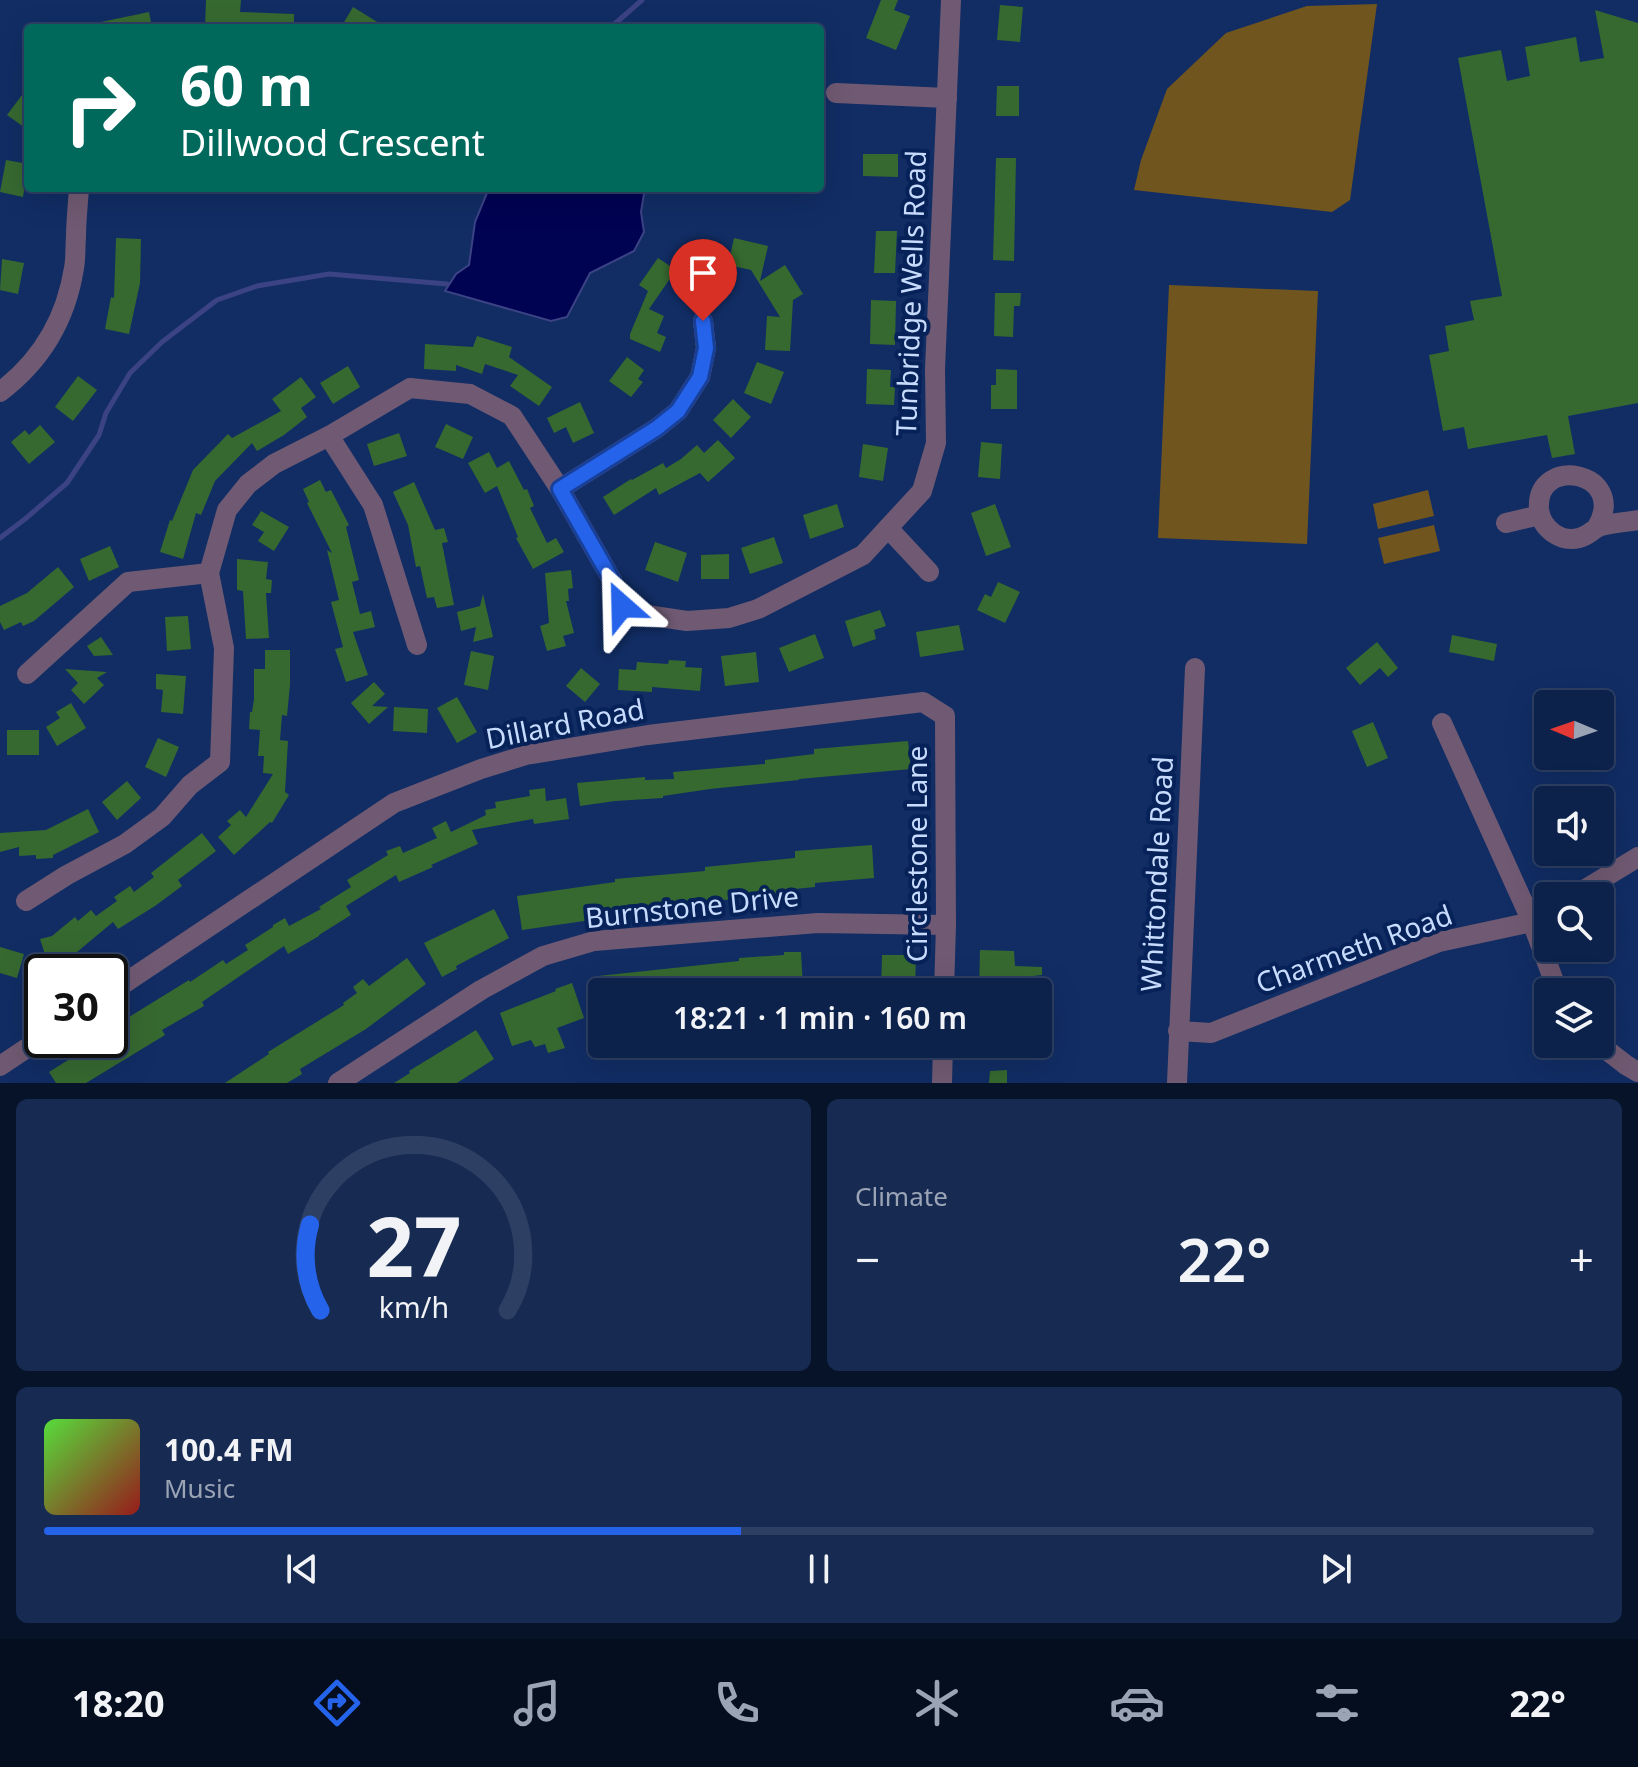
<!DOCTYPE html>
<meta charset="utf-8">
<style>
:root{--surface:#0d224b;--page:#162a52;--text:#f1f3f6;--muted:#9aa4b5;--line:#2d3f63;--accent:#2563eb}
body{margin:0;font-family:"Noto Sans",sans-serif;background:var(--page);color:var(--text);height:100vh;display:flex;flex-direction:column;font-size:30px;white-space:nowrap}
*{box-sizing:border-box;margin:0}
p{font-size:26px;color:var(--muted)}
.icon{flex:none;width:44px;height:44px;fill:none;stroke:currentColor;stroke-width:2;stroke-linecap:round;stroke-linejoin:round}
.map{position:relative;height:1083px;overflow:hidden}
.drawer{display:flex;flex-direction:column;gap:16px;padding:16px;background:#071329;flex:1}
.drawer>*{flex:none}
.guide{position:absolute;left:24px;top:24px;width:800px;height:168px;border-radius:8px;box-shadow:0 8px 32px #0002,0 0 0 2px var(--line);background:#00695c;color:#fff;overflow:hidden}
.needle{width:52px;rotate:272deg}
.tools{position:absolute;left:1534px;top:690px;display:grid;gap:16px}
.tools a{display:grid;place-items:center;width:80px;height:80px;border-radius:8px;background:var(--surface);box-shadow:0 8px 32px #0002,0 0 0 2px var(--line);font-size:40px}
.speed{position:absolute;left:24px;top:954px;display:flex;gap:16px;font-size:40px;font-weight:700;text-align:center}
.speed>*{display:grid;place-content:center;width:104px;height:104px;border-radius:50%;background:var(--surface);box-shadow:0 8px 32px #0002,0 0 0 2px var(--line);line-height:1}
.speed .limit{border:4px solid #111;border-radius:12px;background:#fff;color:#111}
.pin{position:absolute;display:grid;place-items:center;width:68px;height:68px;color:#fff;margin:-82px -34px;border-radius:50% 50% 50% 0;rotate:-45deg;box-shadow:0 0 8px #0007}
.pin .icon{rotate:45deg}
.me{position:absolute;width:88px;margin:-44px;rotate:335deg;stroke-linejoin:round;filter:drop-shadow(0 0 6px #0008)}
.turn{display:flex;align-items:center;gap:28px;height:168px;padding:0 24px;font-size:36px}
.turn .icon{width:104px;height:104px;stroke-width:2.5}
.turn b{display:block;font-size:56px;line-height:68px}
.big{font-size:60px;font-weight:600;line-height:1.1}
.drawer .widget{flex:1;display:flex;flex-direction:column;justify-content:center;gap:12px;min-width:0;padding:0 28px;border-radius:12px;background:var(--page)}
.drawer .dial{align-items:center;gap:0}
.dial svg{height:208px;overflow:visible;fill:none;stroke:var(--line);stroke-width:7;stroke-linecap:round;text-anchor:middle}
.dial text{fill:var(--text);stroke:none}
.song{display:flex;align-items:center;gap:24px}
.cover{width:96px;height:96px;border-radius:12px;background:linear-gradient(135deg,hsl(110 70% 55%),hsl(0 70% 35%))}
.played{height:8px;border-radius:4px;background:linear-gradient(90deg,var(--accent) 45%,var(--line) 45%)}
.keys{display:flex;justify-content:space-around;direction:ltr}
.heat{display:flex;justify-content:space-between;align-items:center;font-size:44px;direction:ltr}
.drawer .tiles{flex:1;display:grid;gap:16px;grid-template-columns:1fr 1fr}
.widget:last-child{grid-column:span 2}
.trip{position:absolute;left:588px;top:978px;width:464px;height:80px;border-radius:8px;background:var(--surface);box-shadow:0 8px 32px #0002,0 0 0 2px var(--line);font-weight:600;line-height:80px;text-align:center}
.dock{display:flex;height:128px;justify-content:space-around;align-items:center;background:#050e1e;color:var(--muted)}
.dock .icon{width:56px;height:56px}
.dock .selected{color:var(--accent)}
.dock b{font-size:36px;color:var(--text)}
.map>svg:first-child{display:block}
.green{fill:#71551e}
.water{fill:#000252;stroke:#3c4385;stroke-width:2}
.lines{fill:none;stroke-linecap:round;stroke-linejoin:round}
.stream{stroke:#3c4385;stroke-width:5}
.building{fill:#366930}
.minor{stroke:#705a73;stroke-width:20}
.route-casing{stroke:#184099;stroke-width:20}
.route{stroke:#2563eb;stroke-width:14}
.labels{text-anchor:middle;stroke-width:8;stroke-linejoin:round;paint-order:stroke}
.street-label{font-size:28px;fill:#c7dbfd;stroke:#072258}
</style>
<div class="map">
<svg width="1638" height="1083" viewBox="0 0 1638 1083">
<rect width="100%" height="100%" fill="#112d64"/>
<!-- green -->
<g class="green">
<path d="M1377,4L1350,200L1332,212L1134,190L1141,160L1167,89L1226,33L1307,6Z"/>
<path d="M1169,285L1318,291L1307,544L1158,538Z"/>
<path d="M1428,490L1434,516L1378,529L1373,504Z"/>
<path d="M1434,525L1440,551L1384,564L1378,538Z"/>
</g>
<!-- water -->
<path class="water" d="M489,188H645L641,212L644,232L634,251L590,273L567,317L551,321L445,291L456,274L469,265L475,222Z"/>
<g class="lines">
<!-- stream -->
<g class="stream">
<path d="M610,28L642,0"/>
<path d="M0,538L25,519L67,483L99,435L106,413L130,373L162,342L217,300L257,286L329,274L447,284"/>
</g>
</g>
<!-- building -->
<g class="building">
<path d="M206,0H241L240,12L294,14V28H205Z"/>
<path d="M881,0H898L894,10L910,16L896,50L866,38Z"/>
<path d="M1000,5L1023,7L1020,42L997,40Z"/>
<path d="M353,7L387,28H350L343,24Z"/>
<path d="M1595,10L1638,23V403L1568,416L1575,454L1552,458L1547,435L1468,449L1464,427L1443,431L1429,355L1449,351L1445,326L1474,320L1470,301L1502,296L1458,58L1501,50L1507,81L1530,76L1525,47L1576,37L1580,62L1604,58Z"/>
<path d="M149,12L152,28H102L101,22Z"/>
<path d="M997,86H1019V116H996Z"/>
<path d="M28,87V130L7,115Z"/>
<path d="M863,154H898V177L863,176Z"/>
<path d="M996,158H1016L1014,261L993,260Z"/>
<path d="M6,160L28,164L23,197L0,192Z"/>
<path d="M876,231H897L895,273H874Z"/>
<path d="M116,238L141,239L140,283L129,334L105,329L111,297L114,298Z"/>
<path d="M734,238L768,246L760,281L785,265L803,294L793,300L790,351L765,350L767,316L780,317L751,270L728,265Z"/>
<path d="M708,239L716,263L690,271L682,248Z"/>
<path d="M658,258L676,270L649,309L664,316L657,333L666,337L660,352L630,339V334L648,291L639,285Z"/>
<path d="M2,259L24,263L18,294L0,290Z"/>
<path d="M995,293H1021L1020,306H1014L1013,337L994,336Z"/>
<path d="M871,300L896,301L895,345L870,344Z"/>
<path d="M477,336L512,347L509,357L552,387L539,406L510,386L518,375L485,364L482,374L456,365V371L424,369L425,344L473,347Z"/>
<path d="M627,357L644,370L638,379L643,382L631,397L609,381Z"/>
<path d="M757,362L784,372L771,404L744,393Z"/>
<path d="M348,366L360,387L333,404L320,383Z"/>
<path d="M867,369L891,370L890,387H895L894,405L866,404Z"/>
<path d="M996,369L1017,370V409H991V385H996Z"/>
<path d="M78,376L97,390L73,421L55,407Z"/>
<path d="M301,377L316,397L301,408L307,417L284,435L257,451L252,443L215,481L201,515L196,513L183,559L160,552L170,520L172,521L193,470L228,434L232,438L281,411L272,399Z"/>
<path d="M733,399L751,417L731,438L713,420Z"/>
<path d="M580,402L594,433L573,443L566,427L554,433L547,418Z"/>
<path d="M446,424L473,437L463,459L435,447Z"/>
<path d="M40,425L55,442L29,464L11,442L25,430L29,435Z"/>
<path d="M399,433L407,456L374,466L367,444Z"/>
<path d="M718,440L735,458L708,482L700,473L659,495L656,488L614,515L603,497L631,479L632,480L663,463L666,468L681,459L697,445L704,453Z"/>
<path d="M981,442L1002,444L1000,479L978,477Z"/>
<path d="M863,444L888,448L883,481L859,477Z"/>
<path d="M489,452L497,468L509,461L524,490L527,489L534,506L530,508L547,543L556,538L564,552L533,569L516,538L518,537L497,486L485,493L468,463Z"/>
<path d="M320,480L326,492L331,490L349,525L346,527L359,580L352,582L360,614L371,611L375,627L353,632L368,675L346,682L335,649L343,647L331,602L339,600L327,550L332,553L307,503L309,502L303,489Z"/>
<path d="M414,482L435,530L444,528L448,542L442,543L454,605L437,608L434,597L427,598L420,566L416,567L408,525L393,492Z"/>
<path d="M837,504L844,527L810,539L803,515Z"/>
<path d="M995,504L1011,547L986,556L971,513Z"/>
<path d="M261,511L289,527L274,551L258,541L264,532L252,525Z"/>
<path d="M774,537L783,563L750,574L741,548Z"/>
<path d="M655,542L687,553L678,582L645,570Z"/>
<path d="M110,546L119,567L89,581L80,559Z"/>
<path d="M729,554V579H701V555Z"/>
<path d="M237,559L268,562L266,579L272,580L271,593H266L269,638L246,639L243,591L237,590Z"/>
<path d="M58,567L74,587L34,621L23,626L21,622L4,630L0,622V606L27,593Z"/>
<path d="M571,570L573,588L568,589L569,601H566L574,633L563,636L566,646L547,651L540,626L549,623L545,573Z"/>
<path d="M998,582L1020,592L1005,623L977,610L985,594L991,597Z"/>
<path d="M483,594L493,637L473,642L476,627L461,631L457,612L480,606Z"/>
<path d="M880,610L886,626L874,630L876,639L853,647L845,621Z"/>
<path d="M188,616L191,649L167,651L165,617Z"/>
<path d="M959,625L964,650L920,657L916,632Z"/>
<path d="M815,634L824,658L789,672L779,648Z"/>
<path d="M1452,635L1497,644L1494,661L1449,652Z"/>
<path d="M101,637L113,655L94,656L87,646Z"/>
<path d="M1377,642L1398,668L1388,677L1380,668L1360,685L1346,668Z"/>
<path d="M265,650H290V685L287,716L282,715L280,740L288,741L285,792L289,795L272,823L270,822L234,855L218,837L231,825L227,821L240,810L246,817L273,774L263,773L264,756H258L260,730L249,729L250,712H252L254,699V669H265Z"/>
<path d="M471,651L494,656L488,690L464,685Z"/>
<path d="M756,652L759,682L725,686L721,656Z"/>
<path d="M669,660L686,661L685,667L702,668L700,691L652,687V692L618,690L619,669L636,670L637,662L668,664Z"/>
<path d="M581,668L600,684L585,702L566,686Z"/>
<path d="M65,669L107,672L97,678L104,685L84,704L71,690L78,683Z"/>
<path d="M156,674L186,676L183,714L161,712L163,690L156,689Z"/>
<path d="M374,682L385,694L372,706L388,707L369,724L351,703Z"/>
<path d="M457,697L477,732L457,743L437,708Z"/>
<path d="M71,703L86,728L57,746L46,727L60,718L56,712Z"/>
<path d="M394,707L428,709L427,733L393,731Z"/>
<path d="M1373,722L1388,758L1367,767L1352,731Z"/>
<rect x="7" y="730" width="32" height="25"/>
<path d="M158,738L179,747L166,777L145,767Z"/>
<path d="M908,741L911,769L799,779V780L710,789L663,796V798L615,801L580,806L577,783L645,777V780L674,779L673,772L765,764V760L814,754V749Z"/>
<path d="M127,781L141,798L117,820L102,802Z"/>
<path d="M545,788L546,801L566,798L569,819L534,824L533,819L472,830L478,844L431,865L433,867L399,882L396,875L346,906L351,915L319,935V936L288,954L284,946L202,1002L204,1006L162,1030L165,1035L86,1083H56L49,1072L100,1040H110V1031L122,1023L121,1022L189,980L190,982L223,960L226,964L248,950L245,945L273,927V925L285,918L289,926L321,909L319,907L351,887L347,880L388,855L386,851L400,846L403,853L437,838L432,828L446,821L451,832L486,815L485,810L496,808L495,802L530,796L529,790Z"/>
<path d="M88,809L99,832L53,855V858L36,859V855L19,856V847L0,852V833L46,830Z"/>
<path d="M202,833L216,851L178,880L182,886L155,906L118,929L113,922L65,962L66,965L50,970L40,939L52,936L75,917L78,921L91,910L96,916L117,901L114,897L130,886L134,892L154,877L151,873Z"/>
<path d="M872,845L874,878L815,883V887L785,890V894L694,903V906L598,915V919L522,930L517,896L615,882V879L705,871V867L795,858V851Z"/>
<path d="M494,909L509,938L456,966L457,969L442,977L424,943Z"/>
<path d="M0,947L24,954L17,978L0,973Z"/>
<path d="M980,950L1014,951L1015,966L1042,967V975L1013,978V992H979Z"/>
<path d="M784,952H801L803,987L787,989V992H599L598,976L739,961V958L784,955Z"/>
<path d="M882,955H916L915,992H881Z"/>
<path d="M407,958L426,984L366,1029L300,1069L302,1074L287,1083H225L269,1054L268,1052L344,1005L343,1003L357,993L353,987L363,979L369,986Z"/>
<path d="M572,983L584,1018L557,1028L565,1048L548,1053L545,1044L535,1047L531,1040L512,1046L500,1013L556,991L555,989Z"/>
<path d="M476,1030L494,1059L457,1083H394L410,1073L409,1071Z"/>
<path d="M1007,1070V1083H989L990,1071Z"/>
</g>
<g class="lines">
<!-- minor -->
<g class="minor">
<path d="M836,93L947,98"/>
<path d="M0,392C41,361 66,319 74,268C76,258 75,247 76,237C76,221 78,204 79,188"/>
<path d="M329,436L373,505L417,645"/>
<path d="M560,489L657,428L678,411L700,377L706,348L703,321"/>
<path d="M1506,523L1540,515"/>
<path d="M1597,527C1629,471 1535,454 1539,509C1541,528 1560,543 1579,538C1588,536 1593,529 1601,526C1613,523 1626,522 1638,520"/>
<path d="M888,528L929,572"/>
<path d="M27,674L128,582L209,573"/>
<path d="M1442,723L1532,922L1555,984L1560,992"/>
<path d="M1574,896L1638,857"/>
<path d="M26,901L67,875L125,844L162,817L190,785L220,762L224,648L209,573L227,510L248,484L274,464L329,436L410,388L470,394L512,416L560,489L612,580L616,596L622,606L640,614L687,621L729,618L758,609L863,555L922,491L936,443L935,369L951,0"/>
<path d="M110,993L394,803L481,769L526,755L648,735L923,702L945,716L946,925L944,992"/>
<path d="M1178,1031L1211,1033L1439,942L1532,922L1548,912"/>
<path d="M1599,1044L1626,1065L1638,1072"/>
<path d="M0,1066L42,1038"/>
<path d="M338,1083L481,990L543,956L594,941L818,923L946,925"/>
<path d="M942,1083L943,1044"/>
<path d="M1177,1083L1195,668"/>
</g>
</g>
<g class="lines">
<!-- route casing -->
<g class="route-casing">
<path id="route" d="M622,606L616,596L612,580L560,489L657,428L678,411L700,377L706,348L703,321"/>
</g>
<!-- route -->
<use href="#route" class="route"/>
</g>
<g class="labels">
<!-- street labels -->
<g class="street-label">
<text transform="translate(911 293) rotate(-88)" y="10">Tunbridge Wells Road</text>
<text transform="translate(565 724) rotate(-11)" y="10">Dillard Road</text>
<text transform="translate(917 854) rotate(-90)" y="10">Circlestone Lane</text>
<text transform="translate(1157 874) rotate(-87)" y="10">Whittondale Road</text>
<text transform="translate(692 907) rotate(-6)" y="10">Burnstone Drive</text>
<text transform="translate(1354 949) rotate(-20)" y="10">Charmeth Road</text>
</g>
</g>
</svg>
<div class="tools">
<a><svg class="needle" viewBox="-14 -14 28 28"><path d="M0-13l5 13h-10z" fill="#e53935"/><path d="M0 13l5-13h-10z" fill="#9aa4b5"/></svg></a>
<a><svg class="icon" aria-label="sound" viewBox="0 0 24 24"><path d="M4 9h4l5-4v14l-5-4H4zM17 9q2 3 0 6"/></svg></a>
<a><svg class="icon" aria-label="search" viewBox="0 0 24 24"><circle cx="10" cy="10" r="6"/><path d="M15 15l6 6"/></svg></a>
<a><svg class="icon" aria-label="layers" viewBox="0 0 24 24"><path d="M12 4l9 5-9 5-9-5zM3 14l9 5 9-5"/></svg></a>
</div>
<div class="speed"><div class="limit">30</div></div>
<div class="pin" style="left:703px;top:321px;background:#d93025"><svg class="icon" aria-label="arrive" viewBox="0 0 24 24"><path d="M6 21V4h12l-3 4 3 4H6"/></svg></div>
<svg class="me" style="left:622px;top:606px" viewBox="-20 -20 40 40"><path d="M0-17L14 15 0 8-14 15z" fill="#2563eb" stroke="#fff" stroke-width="4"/></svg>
<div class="trip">18:21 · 1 min · 160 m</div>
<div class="guide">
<div class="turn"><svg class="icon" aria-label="right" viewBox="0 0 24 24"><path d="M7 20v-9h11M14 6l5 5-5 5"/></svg><div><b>60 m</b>Dillwood Crescent</div></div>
</div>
</div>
<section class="drawer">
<div class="tiles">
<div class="widget dial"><svg viewBox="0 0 100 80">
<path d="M14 69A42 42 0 1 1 86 69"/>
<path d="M14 69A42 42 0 0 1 10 36" stroke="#2563eb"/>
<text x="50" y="56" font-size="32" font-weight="700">27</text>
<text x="50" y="72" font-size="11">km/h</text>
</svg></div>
<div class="widget"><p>Climate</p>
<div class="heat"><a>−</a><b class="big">22°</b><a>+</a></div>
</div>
<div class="widget">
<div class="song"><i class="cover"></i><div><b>100.4 FM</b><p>Music</p></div></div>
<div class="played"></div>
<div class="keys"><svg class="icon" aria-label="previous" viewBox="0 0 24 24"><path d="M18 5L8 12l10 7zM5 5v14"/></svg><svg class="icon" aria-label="pause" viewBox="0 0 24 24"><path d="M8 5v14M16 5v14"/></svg><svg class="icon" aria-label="next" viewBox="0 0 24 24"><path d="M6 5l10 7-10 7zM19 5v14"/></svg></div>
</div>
</div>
</section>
<nav class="dock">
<b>18:20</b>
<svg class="icon selected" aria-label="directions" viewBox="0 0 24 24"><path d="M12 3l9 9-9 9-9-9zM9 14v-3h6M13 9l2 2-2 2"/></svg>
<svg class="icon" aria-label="music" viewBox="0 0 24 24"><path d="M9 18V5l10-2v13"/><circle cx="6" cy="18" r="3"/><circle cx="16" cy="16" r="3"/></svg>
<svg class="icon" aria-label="phone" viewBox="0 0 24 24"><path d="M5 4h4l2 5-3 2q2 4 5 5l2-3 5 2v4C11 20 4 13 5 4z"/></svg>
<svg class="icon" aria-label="climate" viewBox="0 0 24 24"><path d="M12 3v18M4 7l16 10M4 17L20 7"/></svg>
<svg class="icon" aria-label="car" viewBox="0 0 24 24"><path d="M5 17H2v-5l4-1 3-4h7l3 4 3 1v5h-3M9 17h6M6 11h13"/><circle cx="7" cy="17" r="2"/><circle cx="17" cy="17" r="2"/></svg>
<svg class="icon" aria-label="filters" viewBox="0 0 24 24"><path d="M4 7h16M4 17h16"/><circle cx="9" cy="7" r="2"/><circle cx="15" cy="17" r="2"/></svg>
<b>22°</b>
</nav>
